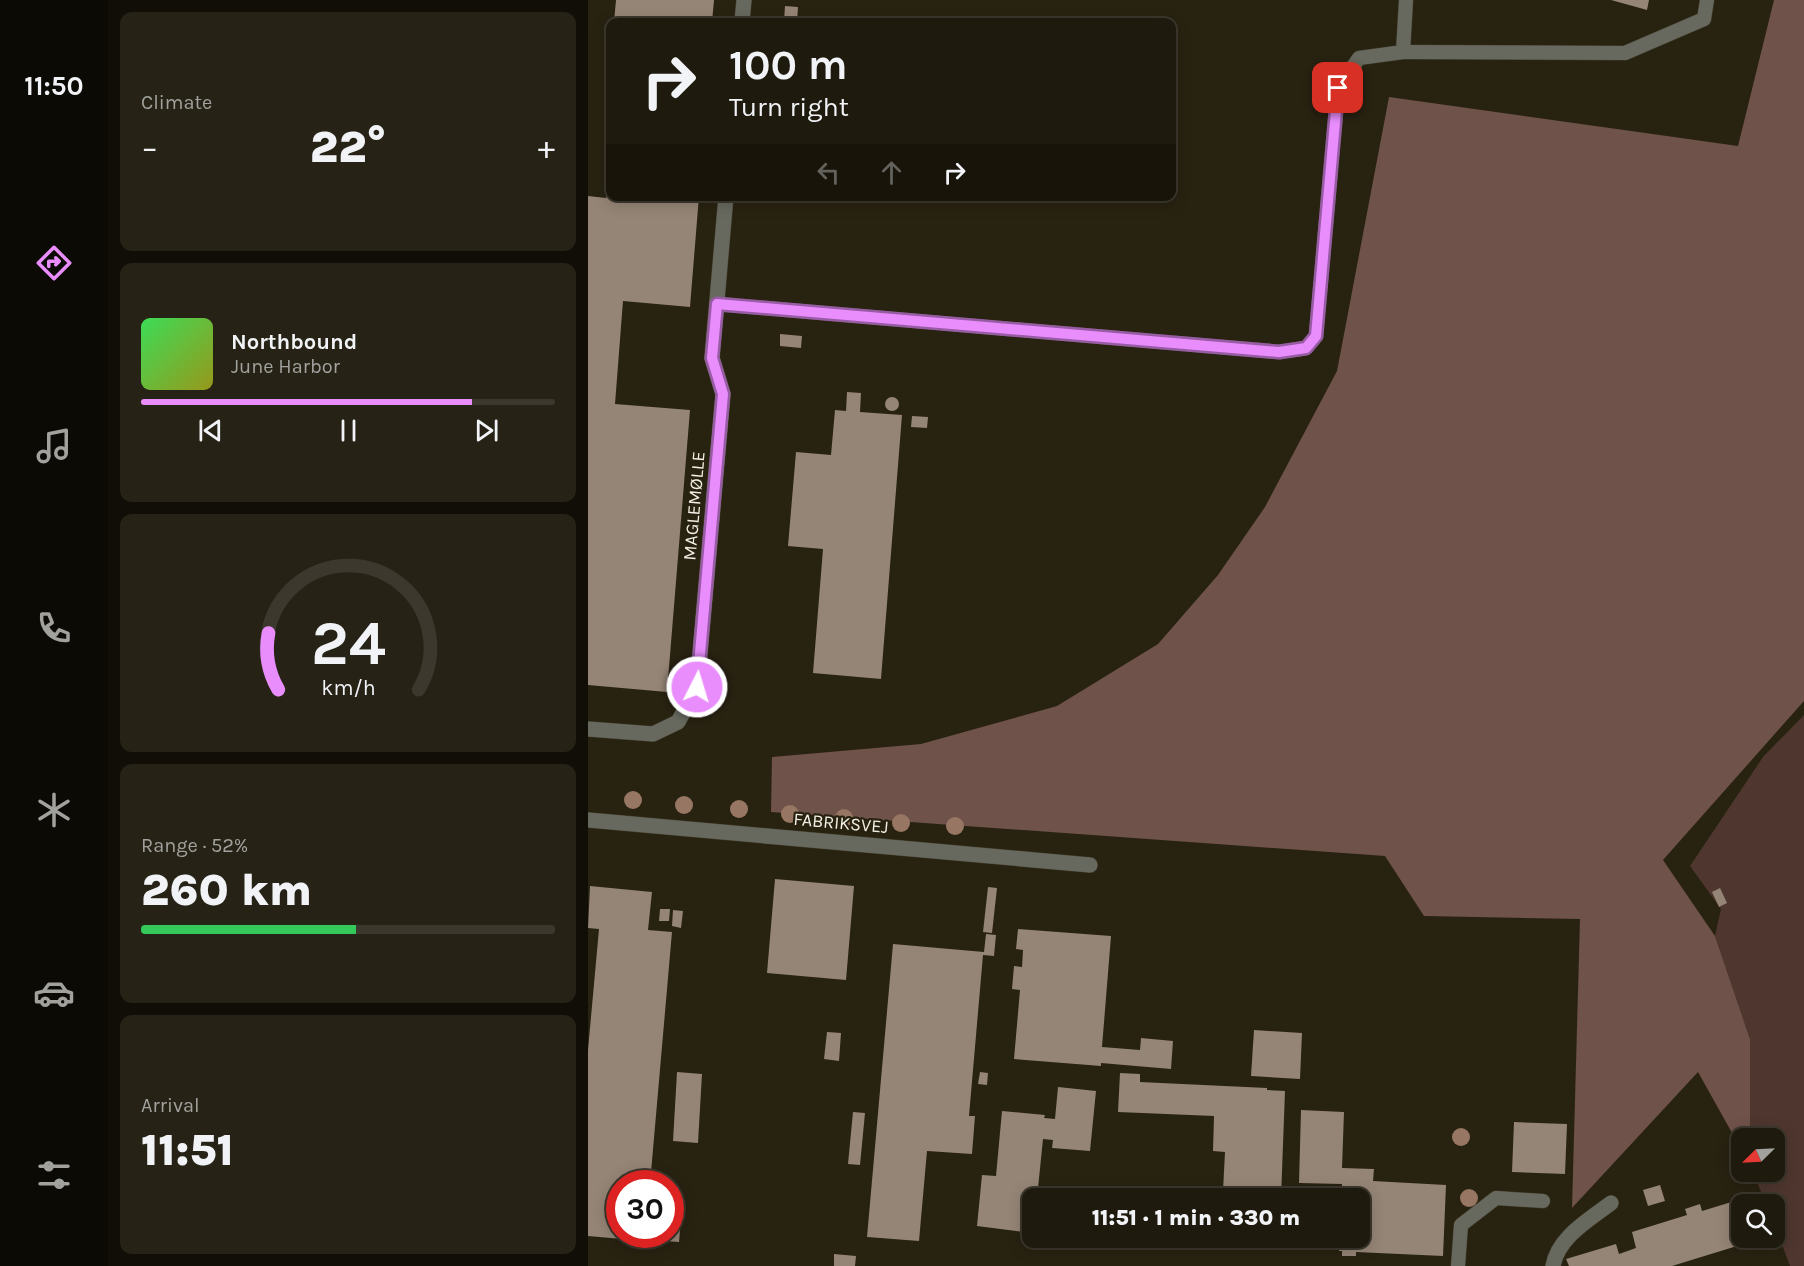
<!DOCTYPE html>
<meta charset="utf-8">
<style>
:root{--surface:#1e1a0d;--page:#262316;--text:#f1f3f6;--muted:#a1a19d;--line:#3c382e;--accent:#e98dfd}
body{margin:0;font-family:Karla,sans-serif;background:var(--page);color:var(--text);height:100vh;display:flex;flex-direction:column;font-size:22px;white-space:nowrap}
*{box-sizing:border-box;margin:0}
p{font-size:20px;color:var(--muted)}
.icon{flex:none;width:33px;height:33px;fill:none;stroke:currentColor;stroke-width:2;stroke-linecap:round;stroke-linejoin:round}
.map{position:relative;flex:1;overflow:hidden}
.details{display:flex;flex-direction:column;gap:12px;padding:12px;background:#100e07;width:480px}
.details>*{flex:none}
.banner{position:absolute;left:18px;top:18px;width:570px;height:183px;border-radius:12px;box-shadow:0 3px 15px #0003,0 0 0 2px var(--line);background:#1e1a0d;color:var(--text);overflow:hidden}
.needle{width:39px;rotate:246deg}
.tools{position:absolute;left:1143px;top:1128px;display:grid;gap:12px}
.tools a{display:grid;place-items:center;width:54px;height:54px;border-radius:12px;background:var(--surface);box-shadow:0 3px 15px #0003,0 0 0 2px var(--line);font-size:30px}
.speed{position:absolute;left:18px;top:1170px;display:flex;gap:12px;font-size:30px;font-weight:700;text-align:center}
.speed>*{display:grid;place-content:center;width:78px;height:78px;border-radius:50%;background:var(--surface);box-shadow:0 3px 15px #0003,0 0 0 2px var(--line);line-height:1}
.speed .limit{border:9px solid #d22;background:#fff;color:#111}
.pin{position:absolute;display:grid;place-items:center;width:51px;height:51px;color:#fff;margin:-26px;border-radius:12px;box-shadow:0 3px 9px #0006}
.me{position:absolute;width:66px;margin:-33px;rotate:5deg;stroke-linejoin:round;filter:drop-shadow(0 0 4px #0008)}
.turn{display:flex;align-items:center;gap:21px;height:126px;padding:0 24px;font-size:27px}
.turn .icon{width:78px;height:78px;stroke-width:2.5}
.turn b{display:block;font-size:42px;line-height:51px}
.lanes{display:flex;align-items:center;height:57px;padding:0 24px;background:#0003;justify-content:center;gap:30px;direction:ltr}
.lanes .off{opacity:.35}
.big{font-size:45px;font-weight:800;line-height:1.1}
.details .card{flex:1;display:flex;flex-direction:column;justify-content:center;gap:9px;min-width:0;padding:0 21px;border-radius:12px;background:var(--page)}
.details .dial{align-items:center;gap:0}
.dial svg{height:156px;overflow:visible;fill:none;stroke:var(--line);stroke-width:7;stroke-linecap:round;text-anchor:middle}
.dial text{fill:var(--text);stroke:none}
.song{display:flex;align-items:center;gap:18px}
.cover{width:72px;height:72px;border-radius:9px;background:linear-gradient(135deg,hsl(130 70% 55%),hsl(60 70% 35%))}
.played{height:6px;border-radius:3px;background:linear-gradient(90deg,var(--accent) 80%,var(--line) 80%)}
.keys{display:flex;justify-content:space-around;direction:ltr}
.heat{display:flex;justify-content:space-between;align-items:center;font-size:33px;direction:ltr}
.charge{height:9px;border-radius:4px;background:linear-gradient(90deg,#34c759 52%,var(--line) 0)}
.trip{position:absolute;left:434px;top:1188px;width:348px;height:60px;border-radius:12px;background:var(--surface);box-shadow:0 3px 15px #0003,0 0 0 2px var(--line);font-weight:800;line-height:60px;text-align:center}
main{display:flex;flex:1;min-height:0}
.tab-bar{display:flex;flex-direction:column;width:108px;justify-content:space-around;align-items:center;background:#0c0a05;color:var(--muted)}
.tab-bar .icon{width:42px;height:42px}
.tab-bar .active{color:var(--accent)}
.tab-bar b{font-size:27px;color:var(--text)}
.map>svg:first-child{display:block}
.green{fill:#4f372f}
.forest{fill:#6f5249}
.building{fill:#958576}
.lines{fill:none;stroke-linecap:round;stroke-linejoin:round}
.service-casing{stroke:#443f2f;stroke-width:15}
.minor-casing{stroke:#443f2f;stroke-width:16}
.service{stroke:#67695e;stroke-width:14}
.minor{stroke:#67695e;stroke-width:15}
.tree{fill:#987664}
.route-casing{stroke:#975ca4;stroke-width:15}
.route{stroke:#e98dfd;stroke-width:10}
.labels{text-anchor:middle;stroke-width:4.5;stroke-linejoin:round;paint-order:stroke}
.street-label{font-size:18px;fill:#f2efe4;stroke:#282211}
</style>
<main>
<nav class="tab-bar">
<b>11:50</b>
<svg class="icon active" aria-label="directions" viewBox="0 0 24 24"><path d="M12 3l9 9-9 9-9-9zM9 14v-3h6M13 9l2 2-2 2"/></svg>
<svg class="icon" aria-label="music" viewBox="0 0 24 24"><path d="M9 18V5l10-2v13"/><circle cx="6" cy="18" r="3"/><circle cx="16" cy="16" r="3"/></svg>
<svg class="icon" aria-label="phone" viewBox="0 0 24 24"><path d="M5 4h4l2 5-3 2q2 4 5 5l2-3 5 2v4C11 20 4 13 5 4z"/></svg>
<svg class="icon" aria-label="climate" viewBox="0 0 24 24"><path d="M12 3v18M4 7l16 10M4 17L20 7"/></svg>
<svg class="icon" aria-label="car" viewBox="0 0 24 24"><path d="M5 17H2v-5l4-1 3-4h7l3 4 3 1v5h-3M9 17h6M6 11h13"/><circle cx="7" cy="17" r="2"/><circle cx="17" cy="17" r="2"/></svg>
<svg class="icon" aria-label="filters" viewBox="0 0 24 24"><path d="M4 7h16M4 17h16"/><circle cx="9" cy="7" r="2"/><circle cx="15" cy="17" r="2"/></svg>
</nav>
<section class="details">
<div class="card"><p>Climate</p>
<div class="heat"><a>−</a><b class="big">22°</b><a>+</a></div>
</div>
<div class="card">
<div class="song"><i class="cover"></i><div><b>Northbound</b><p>June Harbor</p></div></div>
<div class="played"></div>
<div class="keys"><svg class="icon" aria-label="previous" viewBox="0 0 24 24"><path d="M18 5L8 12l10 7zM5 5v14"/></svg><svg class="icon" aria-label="pause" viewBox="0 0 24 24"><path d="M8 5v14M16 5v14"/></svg><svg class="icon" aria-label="next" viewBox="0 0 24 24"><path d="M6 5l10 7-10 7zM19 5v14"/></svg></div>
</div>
<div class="card dial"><svg viewBox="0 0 100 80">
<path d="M14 69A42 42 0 1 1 86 69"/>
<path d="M14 69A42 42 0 0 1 9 40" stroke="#e98dfd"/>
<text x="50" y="56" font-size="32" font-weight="700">24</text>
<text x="50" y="72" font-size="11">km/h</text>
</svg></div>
<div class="card"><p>Range · 52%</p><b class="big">260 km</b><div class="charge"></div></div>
<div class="card"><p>Arrival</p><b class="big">11:51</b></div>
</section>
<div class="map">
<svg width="1216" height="1266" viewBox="0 0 1216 1266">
<rect width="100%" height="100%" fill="#282211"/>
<!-- green -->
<path class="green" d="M1216,715V1266H1202L1187,1226L1186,1204H1178L1165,1172H1186V1138H1162V1039L1127,936L1133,909L1102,866L1175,757Z"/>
<!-- forest -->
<path class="forest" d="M1186,0H1216V701L1075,860L1127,936L1162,1039V1138H1154L1153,1149L1110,1072L984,1208L992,919L836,916L797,856L183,812L184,757L333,744L469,706L570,644L630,575L677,507L749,371L801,97L1150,146Z"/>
<!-- building -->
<g class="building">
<path d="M28,0H126L124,22H26Z"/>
<path d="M1023,0H1061L1059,10Z"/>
<path d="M197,6L210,7L209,22H196Z"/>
<path d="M21,168H22V196H111L102,307L35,301L27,404L102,410L79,692L0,685V196L18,198Z"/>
<path d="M192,334L214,336L213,348L192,346Z"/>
<path d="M259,392L273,393L272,412L314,415L293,679L225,673L235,549L200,546L208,452L243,455L247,410L258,411Z"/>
<circle cx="304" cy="404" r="7"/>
<path d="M324,416L340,417L339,428L323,427Z"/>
<path d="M187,879L266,886L258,980L179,973Z"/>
<path d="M2,886L64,892L60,930L84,932L62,1184H32V1234H57V1241L0,1236V1050L11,929L0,928Z"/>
<path d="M400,887L409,888L404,933L395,932Z"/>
<path d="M1132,888L1139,903L1131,907L1124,892Z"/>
<path d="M72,909H82L81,921H71Z"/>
<path d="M85,910L95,911L93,928L84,926Z"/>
<path d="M430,929L523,936L514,1047L552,1050L553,1038L585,1041L583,1069L513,1063V1066L426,1059L432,990L424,989L426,966L434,967L435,950L428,949Z"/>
<path d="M398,934L408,935L406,956L395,955L381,1116H387L384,1154L339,1151L331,1241L279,1237L305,944L396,952Z"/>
<path d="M666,1030L714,1033L712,1079L663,1076Z"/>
<path d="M239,1032L253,1033L251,1061L236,1059Z"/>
<path d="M89,1072L114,1074L110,1143L85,1141Z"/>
<path d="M392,1072L400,1073L399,1085L390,1084Z"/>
<path d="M532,1073L552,1074V1082L679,1088V1090L697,1091L693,1198H614V1191H635L637,1152L625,1151L626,1116L530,1112Z"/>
<path d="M470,1087L508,1091L502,1151L464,1148L465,1140L455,1139L449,1198H444V1233L389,1226L394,1175L408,1176L414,1111L457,1115L456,1118L467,1119Z"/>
<path d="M713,1110L756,1112L754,1168L786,1169L785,1181L858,1185L855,1256L768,1252V1256H754V1251H751V1238H771V1198H753L754,1184L711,1183Z"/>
<path d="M265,1112L277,1113L272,1165L260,1164Z"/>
<path d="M926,1122L979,1124L977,1174L924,1172Z"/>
<path d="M1072,1185L1077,1201L1060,1206L1055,1190Z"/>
<path d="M1173,1193L1177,1204H1154V1238H1175L1084,1266H981L978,1259L1028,1244L1031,1254L1048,1248L1044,1232L1099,1215L1097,1209L1112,1204L1114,1211Z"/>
<path d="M82,1230H92L91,1242L76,1241V1234H82Z"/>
<path d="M612,1238H691V1245L612,1242Z"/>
<path d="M246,1254L268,1256L267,1266H246Z"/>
</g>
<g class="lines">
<!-- service casing -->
<g class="service-casing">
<g id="service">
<path d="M815,52L1037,53L1116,19L1119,0"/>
<path d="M129,304L691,352L718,348L728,336L750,88L771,58L815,52L818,0"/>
<path d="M870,1266L873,1225L908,1198L955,1201"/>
</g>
</g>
<!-- minor casing -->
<g class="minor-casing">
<g id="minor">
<path d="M154,22L156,0"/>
<path d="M0,729L65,734L90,722L109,687L135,394L124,358L138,196"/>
<path d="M0,820L502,865"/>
<path d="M965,1266C970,1237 1001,1220 1023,1203"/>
</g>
</g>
<!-- service -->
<use href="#service" class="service"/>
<!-- minor -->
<use href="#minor" class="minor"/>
</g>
<!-- trees -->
<g class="tree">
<circle cx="45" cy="800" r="9"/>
<circle cx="96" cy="805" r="9"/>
<circle cx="151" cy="809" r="9"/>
<circle cx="202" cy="814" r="9"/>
<circle cx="256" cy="818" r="9"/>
<circle cx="313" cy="823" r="9"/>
<circle cx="367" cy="826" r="9"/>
<circle cx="873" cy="1137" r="9"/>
<circle cx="881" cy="1198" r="9"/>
</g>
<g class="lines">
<!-- route casing -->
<g class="route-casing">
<path id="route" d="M109,687L135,394L124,358L129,304L691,352L718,348L728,336L750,88"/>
</g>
<!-- route -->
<use href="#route" class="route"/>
</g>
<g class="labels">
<!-- street labels -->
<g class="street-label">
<text transform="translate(106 506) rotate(-85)" y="6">MAGLEMØLLE</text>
<text transform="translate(253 823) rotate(5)" y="6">FABRIKSVEJ</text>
</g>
</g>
</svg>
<div class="tools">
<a><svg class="needle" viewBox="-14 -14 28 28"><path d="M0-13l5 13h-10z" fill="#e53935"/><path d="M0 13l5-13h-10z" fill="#a1a19d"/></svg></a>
<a><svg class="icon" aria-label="search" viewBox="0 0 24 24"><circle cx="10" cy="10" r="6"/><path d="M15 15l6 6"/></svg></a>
</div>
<div class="speed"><div class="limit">30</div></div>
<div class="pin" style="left:750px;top:88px;background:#d93025"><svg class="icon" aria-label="arrive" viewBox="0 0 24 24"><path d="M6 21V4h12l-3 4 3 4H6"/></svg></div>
<svg class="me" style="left:109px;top:687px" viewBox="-20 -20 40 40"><circle r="17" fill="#e98dfd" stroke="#fff" stroke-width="3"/><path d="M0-11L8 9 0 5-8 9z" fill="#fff"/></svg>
<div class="trip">11:51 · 1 min · 330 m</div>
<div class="banner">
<div class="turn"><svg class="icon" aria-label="right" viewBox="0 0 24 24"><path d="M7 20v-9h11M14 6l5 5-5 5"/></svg><div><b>100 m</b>Turn right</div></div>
<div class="lanes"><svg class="icon off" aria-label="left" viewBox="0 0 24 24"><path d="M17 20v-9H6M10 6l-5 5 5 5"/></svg><svg class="icon off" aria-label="ahead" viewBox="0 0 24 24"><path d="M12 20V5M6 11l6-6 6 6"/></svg><svg class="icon" aria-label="right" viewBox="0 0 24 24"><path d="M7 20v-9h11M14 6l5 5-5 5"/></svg></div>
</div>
</div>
</main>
